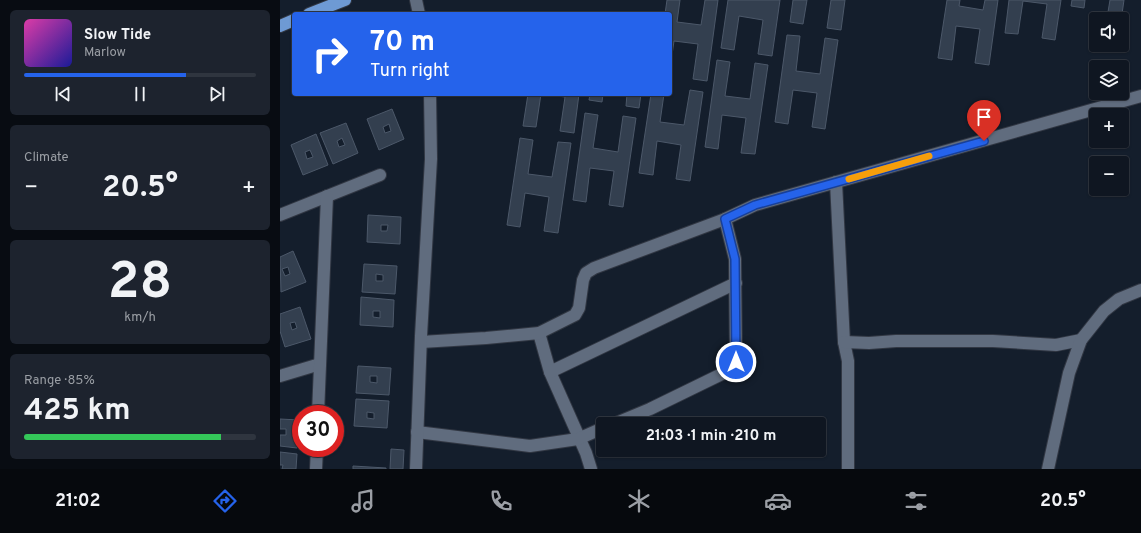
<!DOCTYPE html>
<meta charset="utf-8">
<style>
:root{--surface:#0f1621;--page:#1d232e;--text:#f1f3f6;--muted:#9b9fa5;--line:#2f353f;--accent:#2563eb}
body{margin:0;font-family:Overpass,sans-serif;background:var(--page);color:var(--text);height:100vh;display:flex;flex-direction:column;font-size:15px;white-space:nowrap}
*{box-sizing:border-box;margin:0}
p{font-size:13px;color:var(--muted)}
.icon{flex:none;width:22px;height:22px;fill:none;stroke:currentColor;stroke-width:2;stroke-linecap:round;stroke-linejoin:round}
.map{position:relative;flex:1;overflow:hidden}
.drawer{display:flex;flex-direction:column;gap:10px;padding:10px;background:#080c12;width:280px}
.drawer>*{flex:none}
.top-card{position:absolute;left:12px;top:12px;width:380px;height:84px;border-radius:4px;box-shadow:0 1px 3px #0004,0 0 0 1px var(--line);background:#2563eb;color:#fff;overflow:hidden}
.buttons{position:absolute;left:809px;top:12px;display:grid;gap:8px}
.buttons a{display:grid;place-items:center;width:40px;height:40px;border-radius:4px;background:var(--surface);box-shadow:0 1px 3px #0004,0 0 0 1px var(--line);font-size:20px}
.speed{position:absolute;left:12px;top:405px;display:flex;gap:8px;font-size:20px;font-weight:700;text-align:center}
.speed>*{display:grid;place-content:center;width:52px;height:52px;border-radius:50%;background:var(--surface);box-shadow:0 1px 3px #0004,0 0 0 1px var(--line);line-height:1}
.speed .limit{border:6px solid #d22;background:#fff;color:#111}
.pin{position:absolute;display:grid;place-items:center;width:34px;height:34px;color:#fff;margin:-41px -17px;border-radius:50% 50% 50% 0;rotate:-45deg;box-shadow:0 0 4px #0007}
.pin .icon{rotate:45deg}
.me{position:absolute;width:44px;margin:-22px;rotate:0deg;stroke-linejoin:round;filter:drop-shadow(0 0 3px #0008)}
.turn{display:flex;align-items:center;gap:14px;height:84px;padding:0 12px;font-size:18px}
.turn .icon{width:52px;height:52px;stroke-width:2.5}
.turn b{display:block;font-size:28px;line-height:34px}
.big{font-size:30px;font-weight:700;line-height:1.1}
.drawer .tile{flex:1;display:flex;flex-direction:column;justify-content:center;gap:6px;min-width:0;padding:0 14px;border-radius:6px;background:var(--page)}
.drawer .dial{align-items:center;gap:0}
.dial b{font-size:52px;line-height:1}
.song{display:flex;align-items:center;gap:12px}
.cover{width:48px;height:48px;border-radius:6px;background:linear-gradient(135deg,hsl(320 70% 55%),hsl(240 70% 35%))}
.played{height:4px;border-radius:2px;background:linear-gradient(90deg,var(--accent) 70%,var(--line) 70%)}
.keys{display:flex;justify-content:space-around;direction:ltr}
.heat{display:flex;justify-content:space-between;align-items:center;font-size:22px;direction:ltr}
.charge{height:6px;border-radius:3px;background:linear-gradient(90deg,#34c759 85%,var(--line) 0)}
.trip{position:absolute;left:316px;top:417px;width:230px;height:40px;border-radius:4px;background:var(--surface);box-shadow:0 1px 3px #0004,0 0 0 1px var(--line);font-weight:700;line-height:40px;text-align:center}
.dock{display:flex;height:64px;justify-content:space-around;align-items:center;background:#06090d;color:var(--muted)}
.dock .icon{width:28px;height:28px}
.dock .active{color:var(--accent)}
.dock b{font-size:18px;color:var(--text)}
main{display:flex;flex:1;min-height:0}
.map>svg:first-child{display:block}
.building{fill:#333f4f;stroke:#4c5869;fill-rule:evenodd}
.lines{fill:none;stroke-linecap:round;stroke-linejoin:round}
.minor-casing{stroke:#313743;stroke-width:14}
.trunk-casing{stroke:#313743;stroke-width:14}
.minor{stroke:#606c7e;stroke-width:12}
.trunk{stroke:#6e9ad4;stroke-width:12}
.route-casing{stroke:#184099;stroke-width:10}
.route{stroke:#2563eb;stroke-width:7}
.slow{stroke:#f59e0b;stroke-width:7}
</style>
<main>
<section class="drawer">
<div class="tile">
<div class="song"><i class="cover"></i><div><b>Slow Tide</b><p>Marlow</p></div></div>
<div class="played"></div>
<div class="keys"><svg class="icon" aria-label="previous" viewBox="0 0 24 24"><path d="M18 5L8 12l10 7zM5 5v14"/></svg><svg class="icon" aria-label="pause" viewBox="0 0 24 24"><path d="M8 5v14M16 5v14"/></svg><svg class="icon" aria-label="next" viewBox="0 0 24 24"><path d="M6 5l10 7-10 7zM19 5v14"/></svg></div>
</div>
<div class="tile"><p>Climate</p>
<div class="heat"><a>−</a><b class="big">20.5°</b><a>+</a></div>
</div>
<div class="tile dial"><b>28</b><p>km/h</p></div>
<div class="tile"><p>Range · 85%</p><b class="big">425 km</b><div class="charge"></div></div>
</section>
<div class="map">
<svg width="861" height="469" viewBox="0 0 861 469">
<rect width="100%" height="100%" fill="#141e2c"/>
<!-- building -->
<g class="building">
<path d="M387,0H400L397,22L421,25L425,0H438L427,81L413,79L418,44L394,41L390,69V14H385Z"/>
<path d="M448,0H500L492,56L478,54L483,20L459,16L454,50L441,48Z"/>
<path d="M513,0H527L523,24L510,22Z"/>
<path d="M551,0H565L561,30L547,28Z"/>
<path d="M667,0H680L679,6L703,10L705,0H718L709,65L695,63L700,29L676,26L672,60L658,58Z"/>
<path d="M729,0H781L775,40L762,38L767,4L743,1L738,34L725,33Z"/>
<path d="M792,0H805L804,8L791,6Z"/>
<path d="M830,0H844L842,14L828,12Z"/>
<path d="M507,35L520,36L516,71L540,74L545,38L558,40L545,129L532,127L537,93L513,90L508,124L495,122Z"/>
<path d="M437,60L450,62L445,96L470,99L475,63L488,65L475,154L461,153L466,118L442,115L438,149L425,147Z"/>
<path d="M410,90L423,92L410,181L396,179L401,145L377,141L373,175L359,173L371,94H384L380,122L404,125Z"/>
<path d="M248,94H261L256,127L243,126Z"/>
<path d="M263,94H299L294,133L280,131L285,97Z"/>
<path d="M310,94H323L322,102L309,100Z"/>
<path d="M347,94H361L359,108L346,106Z"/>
<path d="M112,109L124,139L99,150L87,119ZM109,124L111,131L105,133L103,127Z"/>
<path d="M305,113L318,115L313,148L338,152L343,116L356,118L343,207L329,205L334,171L310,168L306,202L293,200Z"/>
<path d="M66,123L78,153L53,164L40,133ZM62,138L65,145L59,147L57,141Z"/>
<path d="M36,134L48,165L23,175L11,145ZM30,150L33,157L27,159L25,152Z"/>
<path d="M240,138L253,140L248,174L272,177L278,142L291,143L278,233L264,231L269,197L245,193L240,227L227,225Z"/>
<path d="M88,215L121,217L120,244L87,242ZM101,225H108L107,231H101Z"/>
<path d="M13,251L26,282L1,292L0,257ZM8,267L10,274L5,276L2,269Z"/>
<path d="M84,264L117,266L115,294L82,292ZM96,274L103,275V281H96Z"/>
<path d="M81,297L114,300L113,327L80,325ZM93,311H100V318L93,317Z"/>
<path d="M20,307L31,339L5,347L0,331V314ZM15,322L17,328L12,330L10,323Z"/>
<path d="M78,366L111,368L109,395L76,393ZM90,376H97V383L90,382Z"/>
<path d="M76,399L109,401L107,428L74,426ZM87,412L94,413V419L87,418Z"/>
<path d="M0,419L19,420L17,448L0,446V435H6V429H0Z"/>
<path d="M111,449L124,450L123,469H110Z"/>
<path d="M0,452L17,454L16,469H2L3,465H0Z"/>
<path d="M73,466L106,468V469H73Z"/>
</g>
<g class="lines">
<!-- minor casing -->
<g class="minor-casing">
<g id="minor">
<path d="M136,0L139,14"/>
<path d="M556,182L564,342L568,361V469"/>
<path d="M0,215L100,175"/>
<path d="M259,333L270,372L306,453L311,469"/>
<path d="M141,342L206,338L259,333L295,315L299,308L303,280L306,273L314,268L445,219L475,205L861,96"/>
<path d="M564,342L589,343L616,341H713L776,345L801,340"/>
<path d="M270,372L456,283"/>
<path d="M0,376L40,364"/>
<path d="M38,414L47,196"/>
<path d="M334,424L370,409L450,370L454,367L456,362L455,259L445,219"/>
<path d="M137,432L250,446L298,439L323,428"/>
<path d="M36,469L37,448"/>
<path d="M136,469L141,336L151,159L150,94"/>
<path d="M768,469L789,373L801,340L824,311L839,299L861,290"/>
</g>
</g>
<!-- trunk casing -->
<g class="trunk-casing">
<g id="trunk">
<path d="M29,14L65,0"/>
<path d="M0,26L14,20"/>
</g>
</g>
<!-- minor -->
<use href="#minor" class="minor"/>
<!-- trunk -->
<use href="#trunk" class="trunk"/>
</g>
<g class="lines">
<!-- route casing -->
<g class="route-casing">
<path id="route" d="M456,362L455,259L445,219L475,205L704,141"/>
</g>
<!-- route -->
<use href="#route" class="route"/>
<!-- slow -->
<path class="slow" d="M569,179L649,156"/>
</g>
</svg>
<div class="buttons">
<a><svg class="icon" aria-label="sound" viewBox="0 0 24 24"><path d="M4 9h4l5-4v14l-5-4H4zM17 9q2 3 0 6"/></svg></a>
<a><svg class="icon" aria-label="layers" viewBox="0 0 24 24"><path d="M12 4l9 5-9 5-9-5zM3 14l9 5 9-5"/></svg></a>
<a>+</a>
<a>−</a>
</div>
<div class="speed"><div class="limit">30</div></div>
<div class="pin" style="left:704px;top:141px;background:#d93025"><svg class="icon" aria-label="arrive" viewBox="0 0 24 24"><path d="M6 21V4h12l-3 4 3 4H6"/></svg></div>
<svg class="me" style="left:456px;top:362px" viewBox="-20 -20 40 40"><circle r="17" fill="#2563eb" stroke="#fff" stroke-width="3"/><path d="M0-11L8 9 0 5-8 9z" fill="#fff"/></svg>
<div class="trip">21:03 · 1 min · 210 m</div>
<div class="top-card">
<div class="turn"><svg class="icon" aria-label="right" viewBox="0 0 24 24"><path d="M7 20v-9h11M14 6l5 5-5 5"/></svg><div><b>70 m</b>Turn right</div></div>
</div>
</div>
</main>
<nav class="dock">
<b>21:02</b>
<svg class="icon active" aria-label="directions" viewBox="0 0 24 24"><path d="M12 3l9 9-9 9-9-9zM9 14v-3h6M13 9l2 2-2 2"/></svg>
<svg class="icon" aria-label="music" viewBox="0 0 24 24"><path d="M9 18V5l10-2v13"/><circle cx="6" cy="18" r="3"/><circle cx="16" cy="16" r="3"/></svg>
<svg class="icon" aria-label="phone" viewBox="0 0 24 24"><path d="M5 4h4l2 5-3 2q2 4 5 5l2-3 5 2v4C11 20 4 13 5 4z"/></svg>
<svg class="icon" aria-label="climate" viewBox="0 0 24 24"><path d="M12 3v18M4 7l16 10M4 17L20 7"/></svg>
<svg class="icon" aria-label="car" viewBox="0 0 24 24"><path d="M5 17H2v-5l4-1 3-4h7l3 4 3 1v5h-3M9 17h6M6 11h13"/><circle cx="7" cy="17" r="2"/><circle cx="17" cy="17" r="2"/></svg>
<svg class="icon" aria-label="filters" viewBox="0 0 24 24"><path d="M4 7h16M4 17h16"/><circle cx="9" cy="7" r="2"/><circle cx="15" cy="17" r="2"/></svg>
<b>20.5°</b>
</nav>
